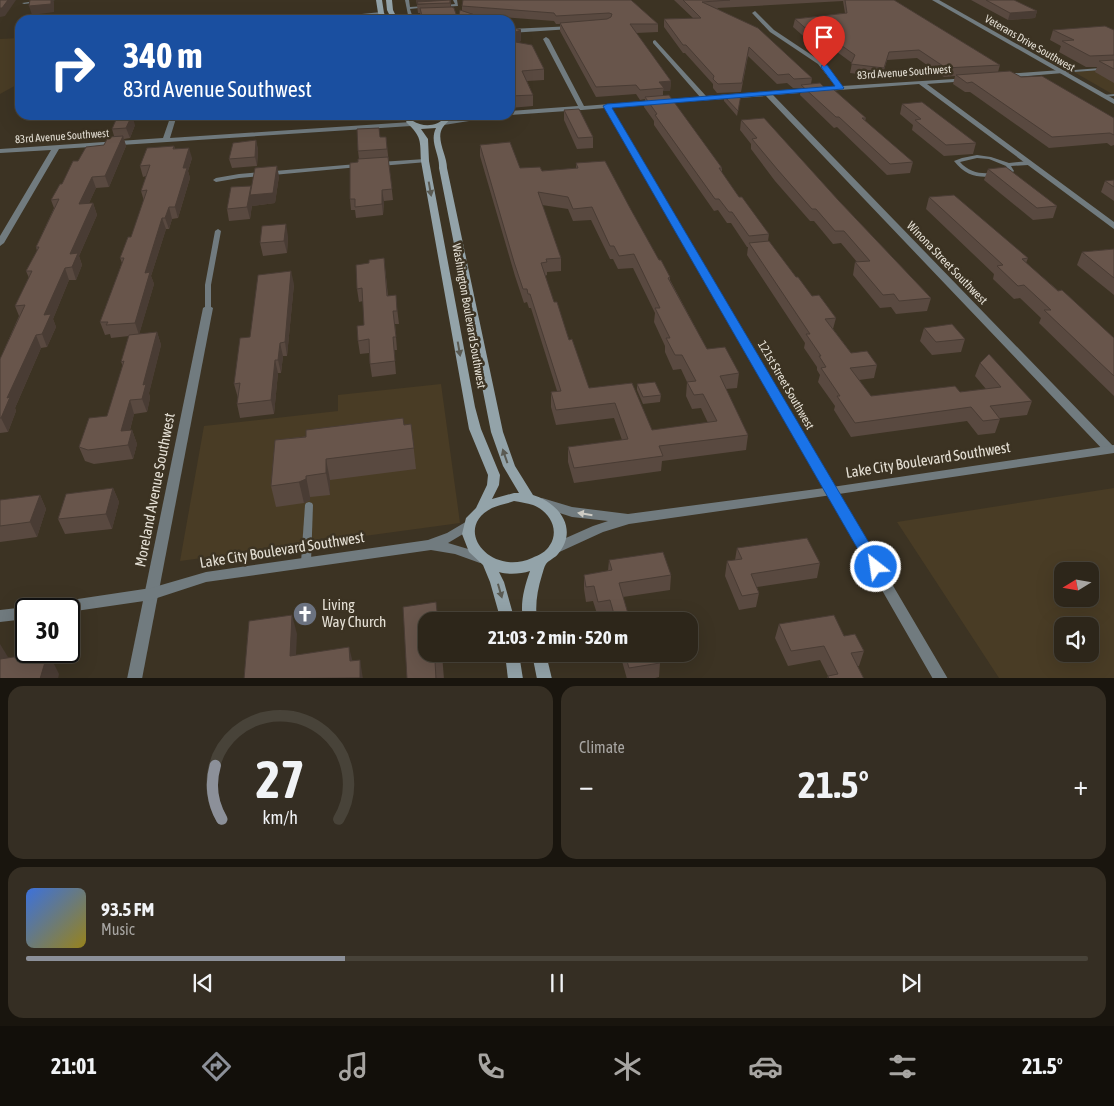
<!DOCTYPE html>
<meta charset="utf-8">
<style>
:root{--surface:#2d261a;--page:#352e23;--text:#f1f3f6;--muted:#a7a5a2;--line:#484339;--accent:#8c9099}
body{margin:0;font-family:"Asap Condensed",sans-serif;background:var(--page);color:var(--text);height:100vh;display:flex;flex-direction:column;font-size:19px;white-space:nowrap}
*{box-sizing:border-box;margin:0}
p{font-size:16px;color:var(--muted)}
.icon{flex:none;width:28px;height:28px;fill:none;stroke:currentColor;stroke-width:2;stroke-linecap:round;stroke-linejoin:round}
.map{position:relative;height:678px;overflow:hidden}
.drawer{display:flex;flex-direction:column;gap:8px;padding:8px;background:#19150e;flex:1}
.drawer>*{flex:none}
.banner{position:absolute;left:15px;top:15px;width:500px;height:105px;border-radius:15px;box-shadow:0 5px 20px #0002,0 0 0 1px var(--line);background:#1a4fa0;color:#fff;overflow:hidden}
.needle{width:32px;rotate:259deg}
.controls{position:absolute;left:1054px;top:562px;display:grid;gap:10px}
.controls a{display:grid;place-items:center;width:45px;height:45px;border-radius:10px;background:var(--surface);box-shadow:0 5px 20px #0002,0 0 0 1px var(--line);font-size:25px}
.speed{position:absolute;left:15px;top:598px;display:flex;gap:10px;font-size:25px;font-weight:700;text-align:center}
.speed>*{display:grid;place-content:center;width:65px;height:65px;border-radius:50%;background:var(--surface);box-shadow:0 5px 20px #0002,0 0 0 1px var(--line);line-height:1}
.speed .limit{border:2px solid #111;border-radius:8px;background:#fff;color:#111}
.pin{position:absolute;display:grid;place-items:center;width:42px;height:42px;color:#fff;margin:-51px -21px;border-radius:50% 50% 50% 0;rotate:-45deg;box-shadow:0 0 5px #0007}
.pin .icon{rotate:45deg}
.me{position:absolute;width:55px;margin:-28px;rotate:330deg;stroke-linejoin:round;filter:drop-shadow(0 0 4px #0008)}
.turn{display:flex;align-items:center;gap:18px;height:105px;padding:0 25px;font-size:22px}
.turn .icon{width:65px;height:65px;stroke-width:2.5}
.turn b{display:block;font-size:35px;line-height:42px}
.big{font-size:38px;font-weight:700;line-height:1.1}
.drawer .widget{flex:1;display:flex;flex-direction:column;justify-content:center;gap:8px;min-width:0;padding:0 18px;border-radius:15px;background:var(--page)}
.drawer .dial{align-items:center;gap:0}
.dial svg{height:130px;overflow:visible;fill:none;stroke:var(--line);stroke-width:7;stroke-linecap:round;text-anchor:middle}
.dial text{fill:var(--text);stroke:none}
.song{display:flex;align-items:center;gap:15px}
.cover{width:60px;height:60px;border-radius:8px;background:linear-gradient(135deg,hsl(220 70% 55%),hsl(50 70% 35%))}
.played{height:5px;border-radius:2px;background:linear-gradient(90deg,var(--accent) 30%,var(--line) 30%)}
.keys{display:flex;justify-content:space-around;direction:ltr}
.heat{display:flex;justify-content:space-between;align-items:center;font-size:28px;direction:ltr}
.drawer .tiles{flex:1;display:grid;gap:8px;grid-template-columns:1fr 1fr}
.widget:last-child{grid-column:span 2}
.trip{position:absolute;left:418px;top:612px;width:280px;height:50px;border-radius:15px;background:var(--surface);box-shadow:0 5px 20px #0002,0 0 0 1px var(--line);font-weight:700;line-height:50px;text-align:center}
.dock{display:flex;height:80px;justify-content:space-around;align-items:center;background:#120f0a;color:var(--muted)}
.dock .icon{width:35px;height:35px}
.dock .active{color:var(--accent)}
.dock b{font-size:22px;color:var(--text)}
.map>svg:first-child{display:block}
.built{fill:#493c25;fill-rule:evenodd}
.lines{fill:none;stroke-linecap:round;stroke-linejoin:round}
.service{fill:#717b7f;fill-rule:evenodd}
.minor{fill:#717b7f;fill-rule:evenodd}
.tertiary{fill:#717b7f;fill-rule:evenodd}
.secondary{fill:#93a3a9;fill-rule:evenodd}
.wall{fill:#594940;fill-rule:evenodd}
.shaded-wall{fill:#493c34}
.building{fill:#68554b;stroke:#493c34;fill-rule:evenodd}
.oneway{fill:#5a5a52}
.oneway2{fill:#ceccc4}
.route{fill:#1a73e8;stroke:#114b97}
.labels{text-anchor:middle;stroke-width:5;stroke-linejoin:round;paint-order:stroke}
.far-street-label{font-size:11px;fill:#e5e0d5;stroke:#3c3323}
.street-label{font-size:12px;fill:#e5e0d5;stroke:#3c3323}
.near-street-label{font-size:15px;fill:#e5e0d5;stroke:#3c3323}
.near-poi-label{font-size:15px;fill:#e5e0d5;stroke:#3c3323;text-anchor:start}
</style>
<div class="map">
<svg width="1114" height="679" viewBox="0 0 1114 679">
<rect width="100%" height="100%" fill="#3c3323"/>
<!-- built -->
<g class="built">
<path d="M20,38V83L0,94V39Z"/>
<path d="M1114,69V95L1074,72Z"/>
<path d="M441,384L460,523L180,561L204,426L338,411V395Z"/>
<path d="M1114,488V678H999L897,522ZM1062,571H1090V599H1062ZM1062,626H1090V654H1062Z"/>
</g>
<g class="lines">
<!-- service -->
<g class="service">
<path d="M43,0H55L24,4L22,3Z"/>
<path d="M405,0H409L410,7L426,6L428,7L410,9L412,15L430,14L432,15L430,16L392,17L391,16L393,15H408Z"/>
<path d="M453,0H457L458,6L441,7L439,6L455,4Z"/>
<path d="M381,12L383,13L382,14L325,20H312L314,19Z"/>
<path d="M1114,67V69L1061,73L1059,72L1061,71Z"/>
<path d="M1114,94V96L1103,97L1101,96L1103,95Z"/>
<path d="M977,155L991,157L1009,163L1028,161L1031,163L1028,165L1011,166L1014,171L1013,172C990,178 970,182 954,161L962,158ZM977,158L989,159L1006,166L1008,170C991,174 973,177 960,162Z"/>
<path d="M425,159L427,160V162L380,166L377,164L380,162Z"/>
<path d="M357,164L360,166L359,167L239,178L216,182L213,180L216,178L239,174Z"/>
<path d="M218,229L221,231L211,285V308L208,310L205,308V285L215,231Z"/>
<path d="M309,502L312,503L313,505L311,562L309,565L306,566L303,565L301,562L305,505L306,503Z"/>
</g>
<!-- minor -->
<g class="minor">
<path d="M755,11L774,30L822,62L842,86L970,78V80L968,81L927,84L1114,222V229L919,84L773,95L1114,447V453H1106L766,96L611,107L948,679H933L605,108L582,110H581L510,115V111L578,106L543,39L546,37L549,39L584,106L700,97L653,43V41L655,40L706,96L836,87L818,64L770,32L753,14L752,13Z"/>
<path d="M573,26V28L571,29L510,33V29Z"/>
<path d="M1061,70L1064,72L1063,73L1005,78L1002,76L1005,74Z"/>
<path d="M171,115H177L170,138L411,122L414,124L411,126L59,149L4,243L0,246V236L51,150L0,153V149L163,138Z"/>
<path d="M481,115H497L494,117L444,125L441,123L444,121Z"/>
<path d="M208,305L213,308L142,679H127L203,308Z"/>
</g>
<!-- tertiary -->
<g class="tertiary">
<path d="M932,0H939L1114,99V104Z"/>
<path d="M1114,445V453L832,495L629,524L603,532L555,554L550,553L548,549L550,545L593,526L608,521L572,517L538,506L536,503L538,500L542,498L572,507L628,514L832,487Z"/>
<path d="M469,520L473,522L475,525L473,528L448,543L485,554L487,558L485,562L480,563L455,554L431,550L206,582L151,600L69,612V609H44L46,605L51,603L151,588L206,572L428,540L447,533Z"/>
<path d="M26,607L30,609H26V619L0,622V610Z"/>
</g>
<!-- secondary -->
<g class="secondary">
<path d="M376,0H382L384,13L388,20H382L378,13Z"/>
<path d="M386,0H392L393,10L398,20H392L387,10Z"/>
<path d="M410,115H417L413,121C422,127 437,127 444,118L442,115H449L451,118C449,121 445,124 443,127C435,138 447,155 447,168L503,432L515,466L533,495C559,503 579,529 558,554C555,558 549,560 546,564C544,567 543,572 542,575C537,591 535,605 537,621H523C520,603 524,588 530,571C521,574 508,575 499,572L504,582L515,621H501L490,582L483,565L469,552L462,534L466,518L476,508L487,485L488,475L469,429L465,407L421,161C420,140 422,137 406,122ZM436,128C429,142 440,154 439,168L491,432L503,466L519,493H514L492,499L499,485L500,475L481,429L475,407L429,161L428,139L421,129ZM514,501C520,502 527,503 533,505C549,511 560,529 550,545C546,552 539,555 532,558C491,577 451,529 492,508C498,505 507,504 514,501Z"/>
<path d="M505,654H519L523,679H508Z"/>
<path d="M532,654H546L552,679H537Z"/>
</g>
</g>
<!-- wall -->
<g class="wall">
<path d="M416,0H451V7L458,20H421L420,13H418L417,5Z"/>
<path d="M631,0L658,24V32L636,33L671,81L670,91H663V95L722,168V173L739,197L769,234L768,241L796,277L812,296L836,318L833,329L851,353L877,365L874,378L859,380L871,396L960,392L986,389L975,376L980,363L1032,401L1027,415L1000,418V419L995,433L978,435L967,421L851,437L834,410L835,406L818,382L820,375L817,370V367L804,348L805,343L747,255L748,247H747L731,223H727L718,210L714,211L654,125V121L644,107L645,99L640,100L636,94L596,97L560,31V24H556L554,21L476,15L462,11V6Z"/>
<path d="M674,0H894L1000,65L998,72L1021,77L1114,118V145L1111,146L1107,143L1049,148L970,92H965L953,84L955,76L944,77L917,58L887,60L882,77L850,73L852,63L833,49L828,50L809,41L793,27L795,19L845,13L843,1L717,8L812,78L811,84L827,90L866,118L865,121L913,162L910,173L887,175L837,127L834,128L800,95L801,88H793L787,83L777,84L748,56L741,92L717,93L713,88V84L685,53H683L664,27V19L693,18Z"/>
<path d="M971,0H1014L1037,11L1035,18L1008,20Z"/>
<path d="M510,27L521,30V41L517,42L544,69V80L527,81L533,95V106L510,108Z"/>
<path d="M1053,30H1114V83L1095,72L1097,67H1086L1059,52L1061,46L1050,40Z"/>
<path d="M741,95L737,116L724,101V96Z"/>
<path d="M902,104L976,143L973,154L944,156L912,130L913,125L900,114Z"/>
<path d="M564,110L593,137V148L577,149L564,120Z"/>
<path d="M741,120L839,201L931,298L927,311L896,314L891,307L880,308L853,275L855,262H857L841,243L833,244L814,221H810L775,181L751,149V144L740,130Z"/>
<path d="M135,125L130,138L124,139L126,146L109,187L96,188L89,203H93L97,215L79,256L82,265L76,280H69L53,319L56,327L47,347L41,348L15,408L16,411L8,432L0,433V434V359L19,316L15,306L29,278L26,271L37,251L36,247L54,208L51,200L78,161L104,145L114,136L112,129Z"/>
<path d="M380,137H386L393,200L384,201L383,215L356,218L355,210H351L350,199L359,159L358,151Z"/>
<path d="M256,140L258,150L257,166L232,168L229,159Z"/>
<path d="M480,145L520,168L542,171L576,168V163L630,208L659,260L670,277V280L707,349L739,373L737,388L726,389L748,435L746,450L662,461L661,471L574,483L568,462V447L622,440L614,418L556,425L551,407V392L557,391L531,308H529L527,302L524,303L515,276L480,156ZM542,205L568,209L573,221L591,220L610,259H613L618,269L633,268L655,313L654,322L665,346V352L673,370L681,369L687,382L686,396L692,409L701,408L708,423L652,430L632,383L589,388L554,302L545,276L547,275V272L561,271V258Z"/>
<path d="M174,146L175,149L192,158L188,171L190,178L178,218L172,219L169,229H166L151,276L154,284L139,334L157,332L161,345L149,393L150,398L147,412L134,414L130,430H132L137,444L133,459L94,464L85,461L79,447L107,416L123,366L121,362L129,336L111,338L110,334L105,335L100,322L122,263L120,258L131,237L144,201L141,191L146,176L143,177L140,166Z"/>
<path d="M988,169L1057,206L1053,218L1033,220L984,180Z"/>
<path d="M279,176L275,203L252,206V205L250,219L229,221L227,209L251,188Z"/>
<path d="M1105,181L1114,187V201L1101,192Z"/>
<path d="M929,197L1028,258L1026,263L1114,338V396L1039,323L1041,318L1020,298L1014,299L993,279L994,274L926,209Z"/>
<path d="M288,236L287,253L263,256L260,243Z"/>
<path d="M1114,249V295L1077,265L1082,252Z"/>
<path d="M384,258L388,296L397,308L399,324H395L397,350H394L396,374L372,377L370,364L369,353L360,354L358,341L364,325L363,301L359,302L357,289L369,263Z"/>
<path d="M294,284L287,356H283L281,373H278L274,414L240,418L237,404L238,398L234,384L250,337Z"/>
<path d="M924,328L965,339L961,352L932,355L920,341Z"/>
<path d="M637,384L661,395L660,402L643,404L637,390Z"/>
<path d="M411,424L416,469L330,480V495L310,497V500L304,503L276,507L271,486L275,440Z"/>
<path d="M113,488L119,502L112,529L65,534L58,519Z"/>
<path d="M40,495L46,509L37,537L0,542V500Z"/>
<path d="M737,548L820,563L817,578L757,587L759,593L756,607L739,610L725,576L727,561L735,560Z"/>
<path d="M609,560L671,575L670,590L623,597L629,617L654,621H611L609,615L598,617L593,601L586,602L584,589V575L608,571Z"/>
<path d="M779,624L844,636L864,651L859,666H857L864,679H827L828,676L820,660L788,666L775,638Z"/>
<path d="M442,654L444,679H407Z"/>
<path d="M620,654H661L660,660V663L659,677L652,679H627Z"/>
</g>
<!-- shaded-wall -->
<g class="shaded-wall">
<path d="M8,0H16L5,16L0,17V8Z"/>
<path d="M51,0H53L54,2V12L32,15L29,6Z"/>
<path d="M416,0H451L450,11V2L417,5Z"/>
<path d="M1037,11L1035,18L1008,20L1010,13Z"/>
<path d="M521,30V41L510,44V34Z"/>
<path d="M835,41L833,49L828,50L830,42Z"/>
<path d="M671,81L670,91H663L664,88L659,82Z"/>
<path d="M132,115L135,125L130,138L126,128Z"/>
<path d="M123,136L126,146L109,187L105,176Z"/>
<path d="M256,140L258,150L257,166L255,157Z"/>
<path d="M189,148L192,158L188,171L190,178L178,218L175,207L183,168Z"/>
<path d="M277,166L279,176L275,203L252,206V205L250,219L247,207L251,186L253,195Z"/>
<path d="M92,177L96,188L83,216L79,204Z"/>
<path d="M382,190L384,201L383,215L382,204Z"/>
<path d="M93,203L97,215L79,256L82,265L76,280L72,267L70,254Z"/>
<path d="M169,207L172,219L169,229L165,218Z"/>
<path d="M162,218L166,229L151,276L154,284L139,335L135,323L145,273Z"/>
<path d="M286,224L288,236L287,253L284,241Z"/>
<path d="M65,268L69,280L53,319L56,327L47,347L42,334L44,315Z"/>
<path d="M291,271L294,284L287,356L285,342Z"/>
<path d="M157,332L161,345L149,393L150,398L147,412L142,399L143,385Z"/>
<path d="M36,335L41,348L15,408L16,411L8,432L1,418L7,398Z"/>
<path d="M280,343L283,356L281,373L278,360Z"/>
<path d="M275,360L278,373L274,414L271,400Z"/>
<path d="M130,400L134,414L126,445L121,431Z"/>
<path d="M132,430L137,444L133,459L128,445Z"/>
<path d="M326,459L330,480V495L326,473Z"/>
<path d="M306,476L310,497V500L304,503L299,482Z"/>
<path d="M113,488L119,502L112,529L106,514Z"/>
<path d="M40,495L46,509L37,537L30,522Z"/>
<path d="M292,615L297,634L295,676L290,656Z"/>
<path d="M0,644L8,657L1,679H0Z"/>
<path d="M349,647L354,667L350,661Z"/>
<path d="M48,652L59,674L58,679H40Z"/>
<path d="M360,660L363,679L360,678Z"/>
</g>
<!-- building -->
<g class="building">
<path d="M0,0H8L2,8H0Z"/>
<path d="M30,0H51V4L29,6Z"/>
<path d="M450,0V3L418,4L417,2Z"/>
<path d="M463,0H631L658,24H630L671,81L659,82L664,88L640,90L636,85L596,87L560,23L607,19L611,17L612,14L609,13L556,16L554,13L462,6Z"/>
<path d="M683,0H730L702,2L758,28L812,78L794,79L789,74L778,75L749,47L742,83L718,84L713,79L714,76L686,45H683L664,19L701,18Z"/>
<path d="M845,0H894L1000,65L946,68L919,50L889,52L884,68L851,64L855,55L835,41L830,42L811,33L795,19L847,13Z"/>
<path d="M986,0H1014L1037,11L1010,13Z"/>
<path d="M452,7L454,8L458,20H431L430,16H422L420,8Z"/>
<path d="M460,10L490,20H458Z"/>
<path d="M1105,26L1114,30V55L1090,56L1062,41L1074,40L1053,30Z"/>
<path d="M510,27L521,30L510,34Z"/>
<path d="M510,41L532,45L544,69L522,71L533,95L510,96Z"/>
<path d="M1114,60V69L1099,61Z"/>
<path d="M1010,71L1021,77L1042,76L1114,118V135L1110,133L1052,137L972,82L967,83L956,75Z"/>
<path d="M820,83L827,90L833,89L866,118H862L913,162L890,164L839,117H836L801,85Z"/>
<path d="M669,95L722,168H719L739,197H742L769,234L749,236L732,212H729L719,199H715L655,115L657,114L645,97Z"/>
<path d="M741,95L738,111L724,96Z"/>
<path d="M922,102L976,143L946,145L915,120L921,119L902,104Z"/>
<path d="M579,109L593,137L578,138L564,110Z"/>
<path d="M118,115H132L126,128L112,129Z"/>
<path d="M764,118L839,201L931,298L899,301L894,294L883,295L855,262L870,261L844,231H835L816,209H812L777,169L752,139L757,138L741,120Z"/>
<path d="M379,128L380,137H386L387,149L358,151L357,129Z"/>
<path d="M123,136L105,176L92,177L79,204L93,203L70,254L78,253L72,267L65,268L44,315L51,314L42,334L36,335L7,398L10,397L1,418H0V359L25,305L15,306L32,271H26L39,247H36L59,199L51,200L60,184H62L73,161H78L86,147L104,145L108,137Z"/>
<path d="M256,140L255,157L229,159L233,143Z"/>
<path d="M510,142L520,168L540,167L542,171L578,168L576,163L605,161L630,208L659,260H661L670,277L668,278L707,349L725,347L739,373L720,376L748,435L659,446L663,456L574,468L568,447L628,439L615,403L556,410L551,392L561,391L530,294H528L527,289H523L514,262L480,145ZM538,192L568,197L573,209L592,207L610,246H614L619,256L634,254L660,308H655L670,338H666L675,355H682L696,381L687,382L694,395L703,394L717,421L652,430L632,383L589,388L572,339L569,340L557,302H554L541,263L547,262L546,259L561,258Z"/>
<path d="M174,146L173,149L189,148L183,168H187L175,207H169L165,218H162L145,273L150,272L135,323L106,325L108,322H100L124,258H120L128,237H131L147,190L141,191L150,165L140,166L147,148Z"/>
<path d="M388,157L392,189L382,190V204L355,207V199H350V163L358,162V159Z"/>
<path d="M277,166L273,193L250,195L255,168Z"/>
<path d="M1006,167L1057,206L1037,208L988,169Z"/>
<path d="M1114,180V187L1105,181Z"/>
<path d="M251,186L247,207L227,209L231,187Z"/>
<path d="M954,195L1028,258L1022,259L1058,291L1062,290L1114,338V376L1044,310H1051L1024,285L1018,286L997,266L1003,265L929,197Z"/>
<path d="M286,224L284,241L260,243L262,226Z"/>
<path d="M769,241L796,277H798L812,296L819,295L836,318L825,319L851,353L867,351L877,365L850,368L871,396L955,386L960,392L1001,387L980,363L989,354L1032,401L990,406L1000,419L983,421L971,407L855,423L837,396H840L821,368L826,367L819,356H821L806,334H810L749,243Z"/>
<path d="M1114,249V278L1082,252Z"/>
<path d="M384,258L387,296L396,295L397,311H393L396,337H393L395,361L370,364L369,339L358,341L357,326L364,325L362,288L357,289L356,265L369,263V260Z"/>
<path d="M291,271L285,342L280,343L278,360H275L271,400L237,404L240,383L234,384L240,338L250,337L258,275Z"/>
<path d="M952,324L965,339L936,342L924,328Z"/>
<path d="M157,332L143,385L146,384L142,399L130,400L121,431L132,430L128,445L88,450L79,447L89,418L107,416L124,361L121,362L129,335Z"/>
<path d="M655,382L661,395L643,397L637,384Z"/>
<path d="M403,418L404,425L411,424L414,448L326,459V473L306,476V479L299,482L271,486L275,440L306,437V430Z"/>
<path d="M113,488L106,514L58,519L66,494Z"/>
<path d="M40,495L30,522L0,526V500Z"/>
<path d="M807,538L820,563L751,574L759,593L742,596L727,561L742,559L737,548Z"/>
<path d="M663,552L671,575L619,583L629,617L651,613L654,621H616L610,600L598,602L594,586L586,587L584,575L612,570L609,560Z"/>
<path d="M436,602L438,621H426V654H441L442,660L435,661L436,679H407L403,607Z"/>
<path d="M292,615L290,656L349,647L350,661L360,660V678L244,679L249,621Z"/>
<path d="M834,615L844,636L855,634L864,651L851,653L864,679H829L828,676L838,674L824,646L791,651L779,624Z"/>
<path d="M48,652L40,679H0V659Z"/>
<path d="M625,654H658L660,663L629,668Z"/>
</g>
<!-- one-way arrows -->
<defs><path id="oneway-solid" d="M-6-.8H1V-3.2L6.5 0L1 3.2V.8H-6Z" transform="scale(1.25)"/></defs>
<g class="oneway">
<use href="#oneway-solid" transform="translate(430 189) rotate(80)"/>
<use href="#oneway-solid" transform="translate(459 349) rotate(80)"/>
<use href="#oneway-solid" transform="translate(505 456) rotate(-109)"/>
<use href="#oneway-solid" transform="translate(500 591) rotate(74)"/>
</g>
<use class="oneway2" href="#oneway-solid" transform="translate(585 514) rotate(-171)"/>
<!-- route -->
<path class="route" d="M822,65H827L844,88L843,89L612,108L881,563L884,567L881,572L876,573L871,572L603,106L607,104L835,86L821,67Z"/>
<!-- icons -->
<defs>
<g id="church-disc" transform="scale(1.25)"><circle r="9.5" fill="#6b7280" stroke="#3c3323"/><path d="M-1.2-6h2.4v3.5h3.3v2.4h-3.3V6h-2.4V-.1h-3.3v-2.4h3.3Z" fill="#fff"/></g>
</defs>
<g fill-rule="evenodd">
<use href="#church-disc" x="305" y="614"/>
</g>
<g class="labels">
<!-- far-street labels -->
<g class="far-street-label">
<text transform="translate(1030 43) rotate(30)" y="4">Veterans Drive Southwest</text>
<text transform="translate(904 72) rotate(-4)" y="4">83rd Avenue Southwest</text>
<text transform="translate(62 136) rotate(-4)" y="4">83rd Avenue Southwest</text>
</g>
<!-- street labels -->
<g class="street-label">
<text transform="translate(947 263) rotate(46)" y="4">Winona Street Southwest</text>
<text transform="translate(469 316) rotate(80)" y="4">Washington Boulevard Southwest</text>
<text transform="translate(786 385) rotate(60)" y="4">121st Street Southwest</text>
</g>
<!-- near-street labels -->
<g class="near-street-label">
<text transform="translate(928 460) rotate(-9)" y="5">Lake City Boulevard Southwest</text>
<text transform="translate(155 490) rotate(-79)" y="5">Moreland Avenue Southwest</text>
<text transform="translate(282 550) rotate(-9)" y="5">Lake City Boulevard Southwest</text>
</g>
<!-- near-poi labels -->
<g class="near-poi-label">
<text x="322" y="610">Living<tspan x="322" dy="17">Way Church</tspan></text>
</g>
</g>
</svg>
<div class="controls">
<a><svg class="needle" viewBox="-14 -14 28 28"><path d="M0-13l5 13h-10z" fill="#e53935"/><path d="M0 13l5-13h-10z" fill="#a7a5a2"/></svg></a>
<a><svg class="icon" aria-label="sound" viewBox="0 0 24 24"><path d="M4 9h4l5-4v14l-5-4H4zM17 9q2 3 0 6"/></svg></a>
</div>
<div class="speed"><div class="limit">30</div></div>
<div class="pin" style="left:824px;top:67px;background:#d93025"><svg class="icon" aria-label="arrive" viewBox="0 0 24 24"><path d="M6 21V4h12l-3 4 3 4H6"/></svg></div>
<svg class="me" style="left:876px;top:567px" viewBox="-20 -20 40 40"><circle r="17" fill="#1a73e8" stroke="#fff" stroke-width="3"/><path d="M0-11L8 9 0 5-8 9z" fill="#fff"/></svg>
<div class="trip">21:03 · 2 min · 520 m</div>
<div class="banner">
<div class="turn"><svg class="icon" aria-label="right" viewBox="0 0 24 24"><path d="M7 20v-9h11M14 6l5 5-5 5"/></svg><div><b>340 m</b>83rd Avenue Southwest</div></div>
</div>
</div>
<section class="drawer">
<div class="tiles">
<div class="widget dial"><svg viewBox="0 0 100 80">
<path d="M14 69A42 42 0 1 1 86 69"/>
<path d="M14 69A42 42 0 0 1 10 36" stroke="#8c9099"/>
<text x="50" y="56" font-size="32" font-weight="700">27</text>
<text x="50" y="72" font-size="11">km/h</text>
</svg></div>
<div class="widget"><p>Climate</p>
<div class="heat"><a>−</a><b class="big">21.5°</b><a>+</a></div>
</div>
<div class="widget">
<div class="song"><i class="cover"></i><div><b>93.5 FM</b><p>Music</p></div></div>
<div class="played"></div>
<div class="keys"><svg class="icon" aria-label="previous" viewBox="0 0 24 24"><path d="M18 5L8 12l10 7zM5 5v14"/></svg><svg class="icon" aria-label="pause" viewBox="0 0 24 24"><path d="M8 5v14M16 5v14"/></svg><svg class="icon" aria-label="next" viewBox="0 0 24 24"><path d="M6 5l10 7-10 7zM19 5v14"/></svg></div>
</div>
</div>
</section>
<nav class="dock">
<b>21:01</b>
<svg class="icon active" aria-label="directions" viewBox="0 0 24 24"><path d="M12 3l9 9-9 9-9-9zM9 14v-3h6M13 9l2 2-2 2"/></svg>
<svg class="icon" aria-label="music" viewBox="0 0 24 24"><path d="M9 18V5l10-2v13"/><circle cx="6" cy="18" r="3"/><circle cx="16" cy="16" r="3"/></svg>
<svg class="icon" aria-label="phone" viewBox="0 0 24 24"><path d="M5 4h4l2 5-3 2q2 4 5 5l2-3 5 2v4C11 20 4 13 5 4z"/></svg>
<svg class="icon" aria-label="climate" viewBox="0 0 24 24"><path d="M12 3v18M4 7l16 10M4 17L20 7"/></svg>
<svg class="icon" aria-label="car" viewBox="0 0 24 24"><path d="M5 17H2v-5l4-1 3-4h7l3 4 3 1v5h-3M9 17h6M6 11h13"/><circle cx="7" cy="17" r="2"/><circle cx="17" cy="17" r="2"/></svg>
<svg class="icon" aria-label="filters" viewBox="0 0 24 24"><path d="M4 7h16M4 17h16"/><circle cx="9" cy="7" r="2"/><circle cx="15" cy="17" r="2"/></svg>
<b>21.5°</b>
</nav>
